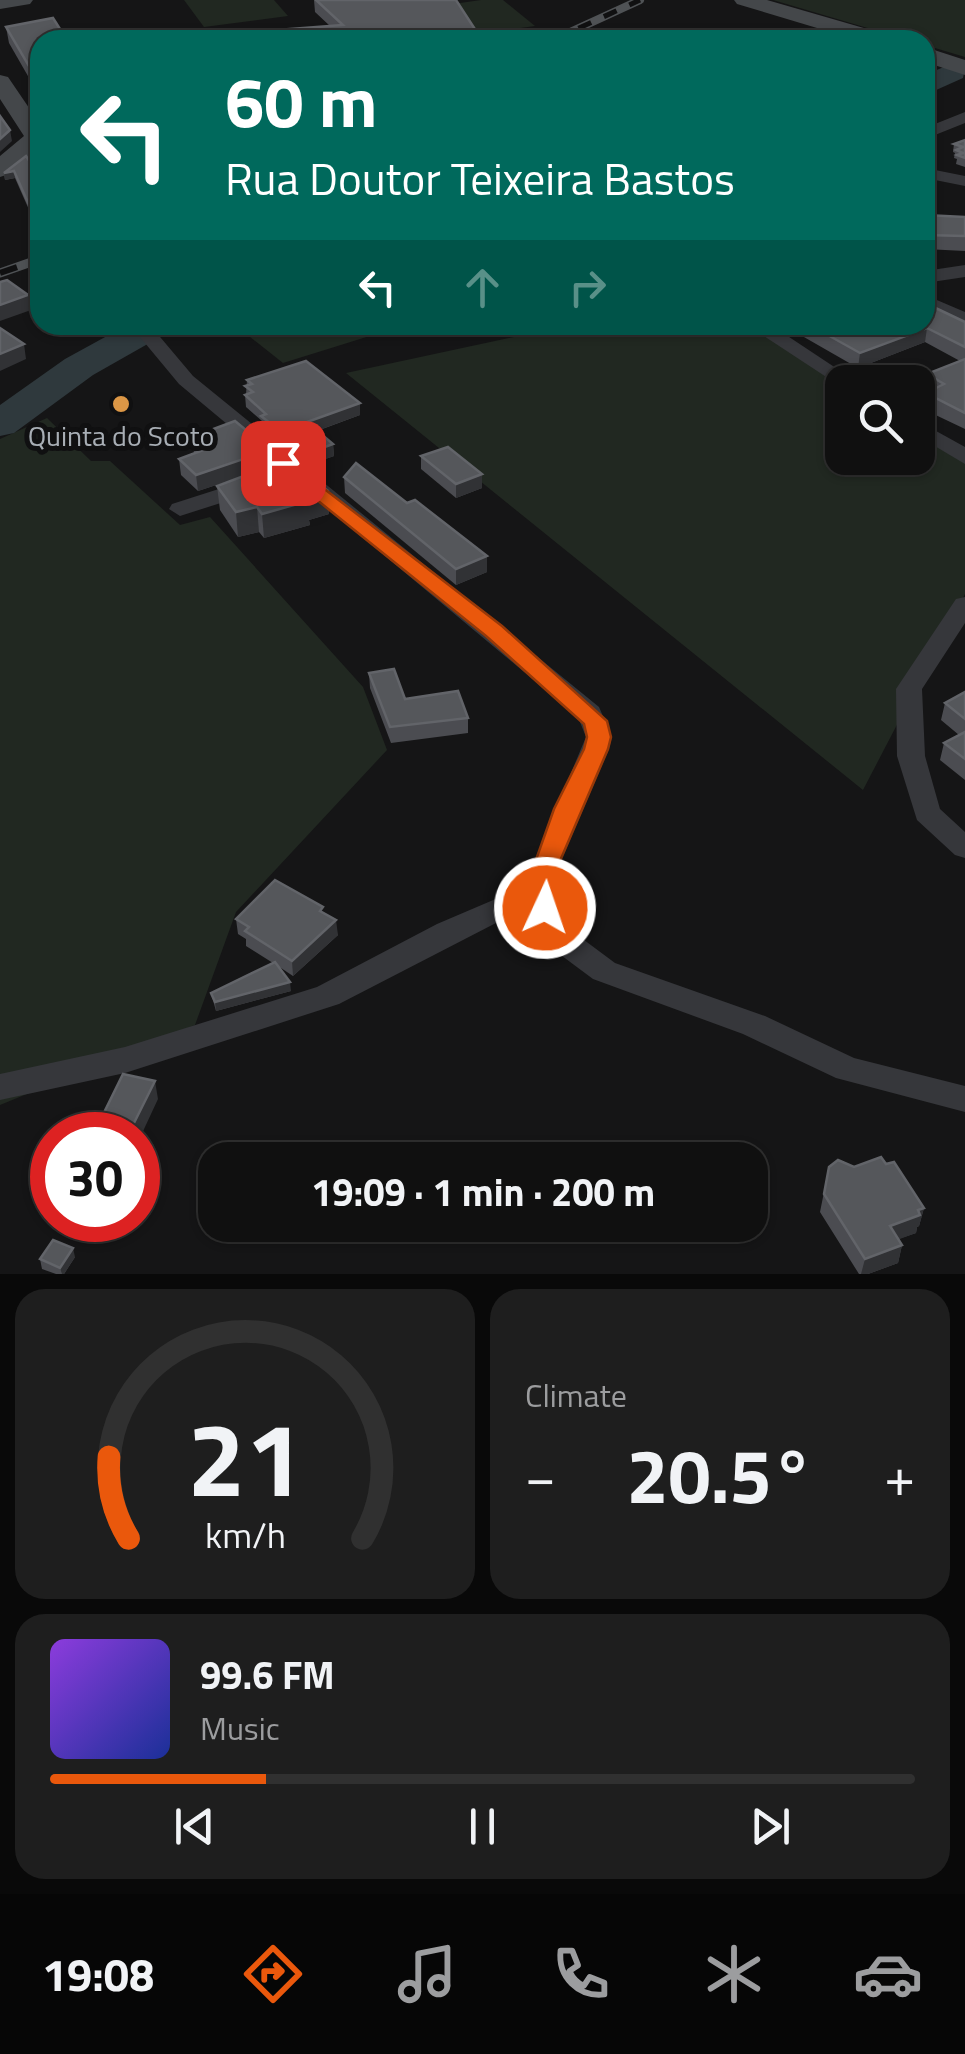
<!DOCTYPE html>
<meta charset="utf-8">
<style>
:root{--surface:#101010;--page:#1e1e1e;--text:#f1f3f6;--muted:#9c9d9f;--line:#303030;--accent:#ea580c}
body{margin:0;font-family:"Titillium Web",sans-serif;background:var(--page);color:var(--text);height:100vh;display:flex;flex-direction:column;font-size:38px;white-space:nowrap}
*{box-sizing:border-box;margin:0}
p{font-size:32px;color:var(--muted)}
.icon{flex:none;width:55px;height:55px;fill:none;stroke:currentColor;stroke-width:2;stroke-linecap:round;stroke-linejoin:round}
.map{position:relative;height:1274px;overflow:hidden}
.drawer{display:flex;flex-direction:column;gap:15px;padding:15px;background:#090909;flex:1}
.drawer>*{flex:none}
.banner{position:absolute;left:30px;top:30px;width:905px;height:305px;border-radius:30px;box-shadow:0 2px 8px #0004,0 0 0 2px var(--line);background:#00695c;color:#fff;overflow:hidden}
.fabs{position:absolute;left:825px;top:365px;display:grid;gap:20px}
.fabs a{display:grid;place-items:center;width:110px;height:110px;border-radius:20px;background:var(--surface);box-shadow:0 2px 8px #0004,0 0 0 2px var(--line);font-size:50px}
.speed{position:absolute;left:30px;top:1112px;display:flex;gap:20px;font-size:50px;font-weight:700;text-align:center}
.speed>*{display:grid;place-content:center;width:130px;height:130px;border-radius:50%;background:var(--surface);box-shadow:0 2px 8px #0004,0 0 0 2px var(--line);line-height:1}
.speed .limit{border:15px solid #d22;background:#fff;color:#111}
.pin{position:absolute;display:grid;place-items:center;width:85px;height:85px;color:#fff;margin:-42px;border-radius:20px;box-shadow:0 5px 15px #0006}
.me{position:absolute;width:110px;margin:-55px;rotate:3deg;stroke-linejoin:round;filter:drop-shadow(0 0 8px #0008)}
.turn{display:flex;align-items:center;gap:35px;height:210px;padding:0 30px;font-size:45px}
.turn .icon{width:130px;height:130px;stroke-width:2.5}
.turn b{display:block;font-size:70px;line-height:85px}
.lanes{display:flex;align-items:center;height:95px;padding:0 30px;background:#0003;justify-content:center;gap:50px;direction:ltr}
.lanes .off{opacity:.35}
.big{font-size:75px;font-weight:700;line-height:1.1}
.drawer .tile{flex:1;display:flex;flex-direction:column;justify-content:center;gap:15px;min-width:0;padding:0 35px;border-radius:30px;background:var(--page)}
.drawer .dial{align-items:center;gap:0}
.dial svg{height:260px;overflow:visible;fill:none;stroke:var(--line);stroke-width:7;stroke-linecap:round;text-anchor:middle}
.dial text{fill:var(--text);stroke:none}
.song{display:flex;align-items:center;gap:30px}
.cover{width:120px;height:120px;border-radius:15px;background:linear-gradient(135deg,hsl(270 70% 55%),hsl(230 70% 35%))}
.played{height:10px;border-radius:5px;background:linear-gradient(90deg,var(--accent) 25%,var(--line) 25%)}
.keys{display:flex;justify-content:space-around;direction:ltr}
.heat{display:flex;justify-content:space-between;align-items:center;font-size:55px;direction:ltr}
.drawer .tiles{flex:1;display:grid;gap:15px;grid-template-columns:1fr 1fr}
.tile:last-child{grid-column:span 2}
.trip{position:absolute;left:198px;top:1142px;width:570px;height:100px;border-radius:30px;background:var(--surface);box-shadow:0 2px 8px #0004,0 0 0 2px var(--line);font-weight:700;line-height:100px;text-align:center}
.tabs{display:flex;height:160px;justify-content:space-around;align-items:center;background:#060606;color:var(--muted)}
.tabs .icon{width:70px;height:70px}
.tabs .active{color:var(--accent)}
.tabs b{font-size:45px;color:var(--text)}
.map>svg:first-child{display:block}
.green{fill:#212821}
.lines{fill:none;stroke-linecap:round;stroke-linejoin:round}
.river{fill:#2f393d;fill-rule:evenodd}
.street{fill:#36373b;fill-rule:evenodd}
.secondary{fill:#44474a;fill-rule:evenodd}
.rail-far1-casing{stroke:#4f5255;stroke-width:8}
.rail-casing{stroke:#4f5255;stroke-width:9}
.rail-far1{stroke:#101011;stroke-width:5;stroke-dasharray:14;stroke-linecap:butt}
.rail{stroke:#101011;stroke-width:6;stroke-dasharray:18;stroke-linecap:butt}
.wall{fill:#4b4c51}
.shaded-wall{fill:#313235}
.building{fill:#55575b;stroke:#626469;stroke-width:2.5}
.route{fill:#ea580c;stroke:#983908;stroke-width:2.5}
.poi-dot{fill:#dc9746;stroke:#101011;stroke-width:4}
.labels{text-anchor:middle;stroke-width:10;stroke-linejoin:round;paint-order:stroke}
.poi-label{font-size:28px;fill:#a8aeb5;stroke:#101011}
</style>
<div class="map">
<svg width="965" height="1274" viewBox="0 0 965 1274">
<rect width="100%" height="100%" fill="#151516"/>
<!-- green -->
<g class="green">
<path d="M184,0H274L288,16L204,27Z"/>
<path d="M481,0H503L535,26L472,35L439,6Z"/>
<path d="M773,0H965V57L925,45V40H908Z"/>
<path d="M235,325H405L283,363Z"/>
<path d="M570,325H770L855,382H842V458H918V424L965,456V594L863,790L346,373Z"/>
<path d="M47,418L91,461H110L180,525L210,517L363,687L387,750L236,912L195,1025L0,1105V439Z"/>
</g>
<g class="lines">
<!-- river -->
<g class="river">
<path d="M953,63L965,68L963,78L925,95V75Z"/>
<path d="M127,325H173L167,333L93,375L14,433L0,436V405L65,359Z"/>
</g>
<!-- street -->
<g class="street">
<path d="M965,112V123L925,139V128Z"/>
<path d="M24,143L38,146L40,169L34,168L22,146Z"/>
<path d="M925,168L965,176V186L925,178Z"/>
<path d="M965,265V277L925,283V271Z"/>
<path d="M925,295L965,312V325L925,308Z"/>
<path d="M130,325H150L193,376L599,707L612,737L609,749L549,889L572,931L615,963L765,1016L854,1058L965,1086V1112L836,1078L743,1034L593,979L550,947L529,906L339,1004L125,1073L0,1100V1074L125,1047L317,987L437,924L498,898L524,880L530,871L586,737L578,717L179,384Z"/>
<path d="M747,325H771L857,382H842L840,386Z"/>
<path d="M918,421L965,447V464L918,436Z"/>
<path d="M250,479L258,481L261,486L258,491L180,516L169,509L172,504Z"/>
<path d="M965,597V623L922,689L925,756L940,809L965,832V858L955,855L917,820L897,756L896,689L956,599Z"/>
</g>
<!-- secondary -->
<g class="secondary">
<path d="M0,0H33L30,4L0,9Z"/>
<path d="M734,0H767L888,35L891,40H857L737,4Z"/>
<path d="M925,47L965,60V75L925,62Z"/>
<path d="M0,75L8,77L40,124V147L9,174L0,177V156L24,136L0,99Z"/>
</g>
<!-- rail-far1 casing -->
<g class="rail-far1-casing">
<path id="rail-far1" d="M553,40L640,0"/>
</g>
<!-- rail casing -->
<g class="rail-casing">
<path id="rail" d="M0,273L40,259"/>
</g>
<!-- rail-far1 -->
<use href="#rail-far1" class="rail-far1"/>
<!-- rail -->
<use href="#rail" class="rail"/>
</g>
<!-- wall -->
<g class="wall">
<path d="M314,0H456L482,40H278V30L330,26L315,12Z"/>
<path d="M6,27L40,40V97L9,43Z"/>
<path d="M965,140V167L956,164L957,159L954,158L955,153L953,152L954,144Z"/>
<path d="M4,173L40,177V211L30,212L15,178L5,180Z"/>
<path d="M925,215L965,217V251L925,249Z"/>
<path d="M965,322V429L923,409L926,393L929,392L925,389L927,374L960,361L925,342L858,368L783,325H925Z"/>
<path d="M247,380L360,403V415L317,431L333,444L334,456L308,465L262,428V421L246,407L245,395L246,394Z"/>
<path d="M192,437L271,466L327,490L329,514L309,520L310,525L264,538L259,532L238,537L220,510L217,486L255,472L198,491L181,475L179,459L194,453Z"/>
<path d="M421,456L482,488L456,498L421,469Z"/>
<path d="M344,477L487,572L456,585L345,493Z"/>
<path d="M369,673L405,699L468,718V733L391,743L370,688Z"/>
<path d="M965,692V780L940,760L944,743L959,735L941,720L945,703Z"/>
<path d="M324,913L338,935L293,976L278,966L291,991L216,1011L211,993L273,963L246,946V939L238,934L236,919Z"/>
<path d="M829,1167L924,1208L919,1226L917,1227L916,1233L898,1239L902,1245L898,1263L868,1274H859L820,1212Z"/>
<path d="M75,1257L64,1274H56L42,1269L40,1259Z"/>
</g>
<!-- shaded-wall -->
<g class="shaded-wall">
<path d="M10,130L12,141L0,152V139Z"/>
<path d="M14,171L15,178L5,180L4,173Z"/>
<path d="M40,203V211L30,212L29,205Z"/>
<path d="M28,295L31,310L0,321V305Z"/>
<path d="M927,328L925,342L858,368L860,353Z"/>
<path d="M24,344L26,359L0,371V354Z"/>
<path d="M360,403V415L308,434L307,422Z"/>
<path d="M333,444L334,456L308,465V453Z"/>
<path d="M270,450L271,467L198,491L196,475Z"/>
<path d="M482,474V488L456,498V484Z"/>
<path d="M327,490L329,514L309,520L310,525L264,538L262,514L305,497Z"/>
<path d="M257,507L259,532L238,537L236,512Z"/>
<path d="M487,556V572L456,585V569Z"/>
<path d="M336,920L338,935L293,976L292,961Z"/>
<path d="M290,982L291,991L216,1011L215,1002Z"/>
<path d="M155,1081L158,1099L138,1142V1135H128Z"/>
<path d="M924,1208L919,1226L917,1227L916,1233L886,1244L890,1226Z"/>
<path d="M902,1245L898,1263L868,1274H861L865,1259Z"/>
<path d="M73,1248L75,1257L64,1274H62L60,1268Z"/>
</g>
<!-- building -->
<g class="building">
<path d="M316,0H456L482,40H280L278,30L343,25Z"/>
<path d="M53,18L67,40H40V85L6,27Z"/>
<path d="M575,31L612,40H559Z"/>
<path d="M0,116L10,130L0,139Z"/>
<path d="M965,140V158L957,155L963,153L956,150L963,147L954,144Z"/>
<path d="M26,156L40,177V203L29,205L14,171L4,173Z"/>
<path d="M925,215L965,217V236L925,235Z"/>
<path d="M7,280L28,295L0,305V282Z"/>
<path d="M925,303L965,322V347L927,328L860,353L810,325H925Z"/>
<path d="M0,328L24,344L0,354Z"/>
<path d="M965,359V413L926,393L944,384L927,374Z"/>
<path d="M306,361L360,403L307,422L333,444L308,453L261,416L266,414L245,395L253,392L245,386L252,384L247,380Z"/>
<path d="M235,421L270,450L196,475L179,459L206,449L192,437Z"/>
<path d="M448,447L482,474L456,484L421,456Z"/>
<path d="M289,459L327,490L305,497L308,501L262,514L257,507L236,512L217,486Z"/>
<path d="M356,463L407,503L415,500L487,556L456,569L344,477Z"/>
<path d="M394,669L405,699L458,691L468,718L390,727L369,673Z"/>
<path d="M965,692V719L945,703Z"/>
<path d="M965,732V759L944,743Z"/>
<path d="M275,880L323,907L320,911L336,920L292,961L245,931L249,927L236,919Z"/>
<path d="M275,962L290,982L215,1002L211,993Z"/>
<path d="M123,1074L155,1081L128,1135H93Z"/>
<path d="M881,1157L886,1164L894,1162L924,1208L918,1210L920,1215L890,1226L902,1245L865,1259L824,1194L829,1167L838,1160L854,1167Z"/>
<path d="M53,1240L73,1248L60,1268L40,1259Z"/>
</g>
<!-- route -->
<path class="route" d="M283,457L502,626L607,721L611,737L608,749L548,889L559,908L555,915H535L521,888L532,871L554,809L584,749L587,737L584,724L486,636L276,467L273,463Z"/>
<!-- markers -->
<circle class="poi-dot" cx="121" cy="404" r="10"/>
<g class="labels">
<!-- poi labels -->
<g class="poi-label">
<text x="121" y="446">Quinta do Scoto</text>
</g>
</g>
</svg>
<div class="fabs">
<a><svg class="icon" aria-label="search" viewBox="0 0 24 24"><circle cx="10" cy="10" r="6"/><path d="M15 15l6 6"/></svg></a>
</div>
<div class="speed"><div class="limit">30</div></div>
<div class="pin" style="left:283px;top:463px;background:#d93025"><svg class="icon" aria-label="arrive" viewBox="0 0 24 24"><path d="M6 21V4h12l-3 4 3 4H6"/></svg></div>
<svg class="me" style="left:545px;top:908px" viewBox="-20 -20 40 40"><circle r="17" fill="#ea580c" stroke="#fff" stroke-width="3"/><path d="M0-11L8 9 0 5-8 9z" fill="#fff"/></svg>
<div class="trip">19:09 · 1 min · 200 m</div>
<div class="banner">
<div class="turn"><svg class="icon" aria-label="left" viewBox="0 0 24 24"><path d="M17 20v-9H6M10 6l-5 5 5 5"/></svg><div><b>60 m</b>Rua Doutor Teixeira Bastos</div></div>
<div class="lanes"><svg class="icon" aria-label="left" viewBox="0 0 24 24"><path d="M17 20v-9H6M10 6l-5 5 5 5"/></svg><svg class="icon off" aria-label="ahead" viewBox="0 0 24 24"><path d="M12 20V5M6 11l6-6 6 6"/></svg><svg class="icon off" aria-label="right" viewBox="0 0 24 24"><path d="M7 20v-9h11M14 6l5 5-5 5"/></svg></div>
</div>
</div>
<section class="drawer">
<div class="tiles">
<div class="tile dial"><svg viewBox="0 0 100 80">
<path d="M14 69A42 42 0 1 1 86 69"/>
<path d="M14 69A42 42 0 0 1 8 44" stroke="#ea580c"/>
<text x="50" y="56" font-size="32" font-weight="700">21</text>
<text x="50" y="72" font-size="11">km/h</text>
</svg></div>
<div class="tile"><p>Climate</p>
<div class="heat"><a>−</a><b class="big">20.5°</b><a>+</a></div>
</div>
<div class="tile">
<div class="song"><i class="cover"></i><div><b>99.6 FM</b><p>Music</p></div></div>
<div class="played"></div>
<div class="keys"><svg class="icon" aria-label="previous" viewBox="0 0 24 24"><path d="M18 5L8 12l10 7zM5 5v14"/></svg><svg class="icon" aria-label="pause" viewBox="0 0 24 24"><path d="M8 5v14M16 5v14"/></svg><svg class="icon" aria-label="next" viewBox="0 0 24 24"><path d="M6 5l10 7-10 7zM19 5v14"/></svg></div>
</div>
</div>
</section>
<nav class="tabs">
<b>19:08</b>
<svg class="icon active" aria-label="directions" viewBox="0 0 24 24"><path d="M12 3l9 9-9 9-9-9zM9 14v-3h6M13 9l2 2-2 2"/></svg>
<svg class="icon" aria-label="music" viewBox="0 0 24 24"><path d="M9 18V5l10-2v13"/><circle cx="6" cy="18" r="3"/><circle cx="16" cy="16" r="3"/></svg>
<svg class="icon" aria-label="phone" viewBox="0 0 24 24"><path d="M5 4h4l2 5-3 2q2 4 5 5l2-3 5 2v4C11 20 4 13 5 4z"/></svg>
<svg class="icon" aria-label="climate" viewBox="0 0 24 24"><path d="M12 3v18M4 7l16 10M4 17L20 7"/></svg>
<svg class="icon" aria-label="car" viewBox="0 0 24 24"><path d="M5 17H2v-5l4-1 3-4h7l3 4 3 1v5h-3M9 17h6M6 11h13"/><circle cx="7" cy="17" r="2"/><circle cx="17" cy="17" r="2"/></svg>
</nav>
